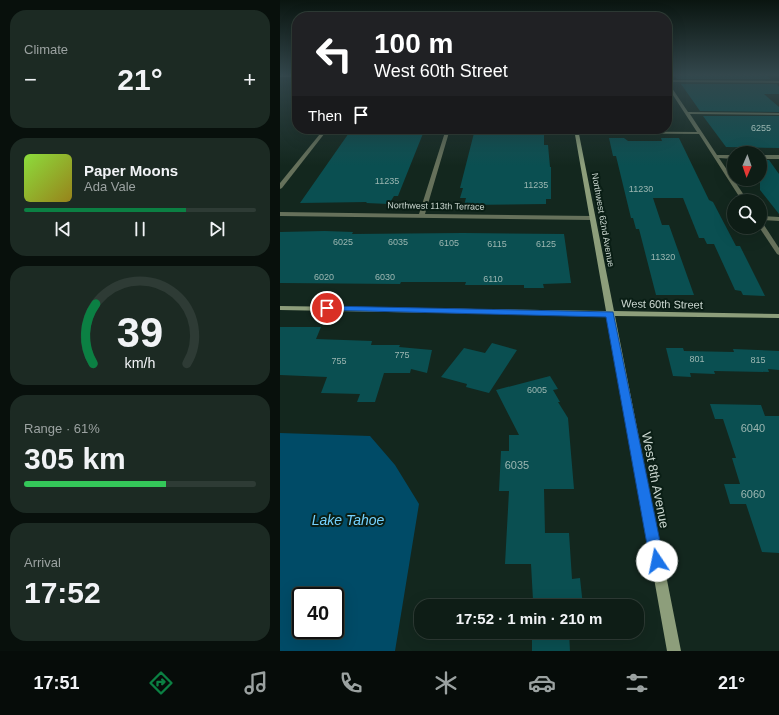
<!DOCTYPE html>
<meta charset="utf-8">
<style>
:root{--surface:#0e1d16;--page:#1c2a23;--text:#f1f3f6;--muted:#9ba2a1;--line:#2e3b35;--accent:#0b8043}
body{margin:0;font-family:Arial,sans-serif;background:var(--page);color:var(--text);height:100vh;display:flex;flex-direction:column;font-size:15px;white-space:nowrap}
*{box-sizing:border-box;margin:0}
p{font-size:13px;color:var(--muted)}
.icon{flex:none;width:22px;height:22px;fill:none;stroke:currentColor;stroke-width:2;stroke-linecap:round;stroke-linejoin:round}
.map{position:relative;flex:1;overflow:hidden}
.drawer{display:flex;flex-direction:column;gap:10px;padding:10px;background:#08100c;width:280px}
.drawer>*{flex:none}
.hud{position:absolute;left:12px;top:12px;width:380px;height:122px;border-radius:16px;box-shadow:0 4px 16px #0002,0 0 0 1px var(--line);background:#202124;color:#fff;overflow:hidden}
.needle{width:26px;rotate:182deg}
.tools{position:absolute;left:447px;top:146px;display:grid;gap:8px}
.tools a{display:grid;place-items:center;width:40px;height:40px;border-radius:50%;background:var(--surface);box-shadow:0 4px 16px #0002,0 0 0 1px var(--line);font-size:20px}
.speed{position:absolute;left:12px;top:587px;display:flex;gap:8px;font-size:20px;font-weight:700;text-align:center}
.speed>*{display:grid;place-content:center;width:52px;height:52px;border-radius:50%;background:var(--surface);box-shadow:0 4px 16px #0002,0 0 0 1px var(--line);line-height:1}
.speed .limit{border:2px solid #111;border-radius:6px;background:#fff;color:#111}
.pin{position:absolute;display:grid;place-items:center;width:34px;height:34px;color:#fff;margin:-17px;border:2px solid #fff;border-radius:50%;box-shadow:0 1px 4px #0007}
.me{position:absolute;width:44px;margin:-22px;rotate:349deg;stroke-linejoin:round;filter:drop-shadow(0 0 3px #0008)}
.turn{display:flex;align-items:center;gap:14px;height:84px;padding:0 16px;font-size:18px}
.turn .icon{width:52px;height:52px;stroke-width:2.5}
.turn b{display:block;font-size:28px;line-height:34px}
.then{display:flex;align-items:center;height:38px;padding:0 16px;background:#0003;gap:8px;font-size:15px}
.big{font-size:30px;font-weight:700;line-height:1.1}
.drawer .widget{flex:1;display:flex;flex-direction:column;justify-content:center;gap:6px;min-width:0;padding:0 14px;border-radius:16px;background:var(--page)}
.drawer .dial{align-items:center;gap:0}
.dial svg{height:104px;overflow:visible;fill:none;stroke:var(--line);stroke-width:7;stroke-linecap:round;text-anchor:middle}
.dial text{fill:var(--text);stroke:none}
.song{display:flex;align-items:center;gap:12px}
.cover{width:48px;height:48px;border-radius:6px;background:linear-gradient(135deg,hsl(90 70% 55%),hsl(50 70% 35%))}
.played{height:4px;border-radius:2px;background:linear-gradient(90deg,var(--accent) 70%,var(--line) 70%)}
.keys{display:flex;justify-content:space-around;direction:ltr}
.heat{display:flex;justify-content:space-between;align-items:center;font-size:22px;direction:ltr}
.charge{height:6px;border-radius:3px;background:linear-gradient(90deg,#34c759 61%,var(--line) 0)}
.trip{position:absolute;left:134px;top:599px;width:230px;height:40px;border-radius:16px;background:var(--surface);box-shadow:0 4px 16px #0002,0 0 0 1px var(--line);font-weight:700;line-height:40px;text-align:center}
.dock{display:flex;height:64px;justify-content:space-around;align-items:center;background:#060c09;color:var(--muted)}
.dock .icon{width:28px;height:28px}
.dock .active{color:var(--accent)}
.dock b{font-size:18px;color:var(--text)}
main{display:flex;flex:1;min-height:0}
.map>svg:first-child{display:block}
.water{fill:#004b67;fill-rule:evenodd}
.building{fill:#0a4f51}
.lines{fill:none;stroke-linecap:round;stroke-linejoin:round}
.street{fill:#66715b;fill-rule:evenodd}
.secondary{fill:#8d9e7b;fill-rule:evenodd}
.route{fill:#1a73e8;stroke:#114b97}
.labels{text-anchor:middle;stroke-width:4;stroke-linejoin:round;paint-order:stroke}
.number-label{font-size:9px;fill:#9cb6b1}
.far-street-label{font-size:9px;fill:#ccd8d1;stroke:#0a1e15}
.street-label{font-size:11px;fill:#ccd8d1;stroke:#0a1e15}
.near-number-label{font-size:11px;fill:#9cb6b1}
.near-street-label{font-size:13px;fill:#ccd8d1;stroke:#0a1e15}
.near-water-label{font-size:14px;font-style:italic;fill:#75d2ff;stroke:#0a1e15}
</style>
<main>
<section class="drawer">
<div class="widget"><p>Climate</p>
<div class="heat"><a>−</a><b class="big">21°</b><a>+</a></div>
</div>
<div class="widget">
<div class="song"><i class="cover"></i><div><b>Paper Moons</b><p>Ada Vale</p></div></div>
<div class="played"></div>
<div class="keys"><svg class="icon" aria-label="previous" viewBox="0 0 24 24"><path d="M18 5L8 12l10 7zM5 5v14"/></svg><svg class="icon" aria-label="pause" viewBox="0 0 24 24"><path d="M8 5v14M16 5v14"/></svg><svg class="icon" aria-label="next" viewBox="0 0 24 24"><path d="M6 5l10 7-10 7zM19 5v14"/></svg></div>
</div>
<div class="widget dial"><svg viewBox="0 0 100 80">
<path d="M14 69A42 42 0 1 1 86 69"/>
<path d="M14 69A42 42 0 0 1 16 23" stroke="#0b8043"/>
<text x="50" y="56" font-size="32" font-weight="700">39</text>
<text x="50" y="72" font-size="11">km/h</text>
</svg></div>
<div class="widget"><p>Range · 61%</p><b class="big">305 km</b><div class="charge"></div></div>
<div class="widget"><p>Arrival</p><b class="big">17:52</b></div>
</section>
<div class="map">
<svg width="499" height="651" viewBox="0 0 499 651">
<rect width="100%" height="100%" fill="#13271e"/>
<!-- water -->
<path class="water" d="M0,433L90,436L115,465L139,504L115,651H0ZM21,596H55V630H21Z"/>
<!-- building -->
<g class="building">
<path d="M395,75H486L491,79H397Z"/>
<path d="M401,84H497L499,87V94H484L499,107V112L420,111Z"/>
<path d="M423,116H499V148L446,147Z"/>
<path d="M195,129H211L210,132H243V129H261V132H264V145H268L270,167H271V199H266V204L184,205L186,198H180L183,188H180Z"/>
<path d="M71,130L144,131L118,196H114L109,204L86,203L87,202L20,203Z"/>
<path d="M329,138H344L348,141H382L381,138H399L429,200L433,202L456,246H460L485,296L463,295L461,291L455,290L434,244H427L424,238H419L403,198H373L382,225H389L414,295H376L359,229H356L353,218H351L336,156H333Z"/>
<path d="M480,160H489L499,174V214L480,190Z"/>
<path d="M45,231L73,232L72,234L183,233L284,234L291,283L263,284L264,288H244V285H185L186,282H121L120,284L0,283V232Z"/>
<path d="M0,327H41L36,339L92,341L91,345H120L119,347L152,350L147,373L131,369L130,373H104L95,402H77L80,394L41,393L47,377L0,375Z"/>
<path d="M212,343L237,350L209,393L186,387L187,384L161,377L184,348L205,353Z"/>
<path d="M386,348H403L404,351L454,352L453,349L499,351V370L488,369L489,372L434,371L435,374L410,373L411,377L393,376Z"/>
<path d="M270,376L278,389L273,390L280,402H278L288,418L294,489H264L265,533H289L292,579L300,578L303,606H251L250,600H253L251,564H225L229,491H219L221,451H229V435H239L216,390Z"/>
<path d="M430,404L481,405L485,416H499V553L482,552L466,504H450L444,484H460L452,458H456L443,419H435Z"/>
<path d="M252,632H289L290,651H252Z"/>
</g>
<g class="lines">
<!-- street -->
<g class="street">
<rect x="0" y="75" width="17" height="2"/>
<path d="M387,80L499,81V83L388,82L408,112L499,113V115L410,114L437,155H454V159L439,158L468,201H462L419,134L297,133L295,132L297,131L417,132L387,86Z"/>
<path d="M44,129H48L2,188L0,189V183Z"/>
<path d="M166,129H170L145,214L312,216L315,218L312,220L0,216V212L139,214Z"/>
<rect x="480" y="155" width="19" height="4"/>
<path d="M480,216L499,217V221L480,220Z"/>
<path d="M480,221L482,222L499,248V255L497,254L479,227Z"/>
</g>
<!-- secondary -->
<path class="secondary" d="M294,129H298L334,311L499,314V318L335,316L401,651H387L327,316L0,310V306L326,311Z"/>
</g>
<!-- sky -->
<linearGradient id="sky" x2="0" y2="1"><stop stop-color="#0a1510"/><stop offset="0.45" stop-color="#33474c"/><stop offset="1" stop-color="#33474c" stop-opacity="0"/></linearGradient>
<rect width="499" height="166" fill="url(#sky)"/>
<!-- route -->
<path class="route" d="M47,306L333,312L384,561L382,565L377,567L372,565L370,561L326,317L44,310L43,308Z"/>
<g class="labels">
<!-- number labels -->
<g class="number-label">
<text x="481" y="131">6255</text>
<text x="107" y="184">11235</text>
<text x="256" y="188">11235</text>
<text x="361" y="192">11230</text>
<text x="63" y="245">6025</text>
<text x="118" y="245">6035</text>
<text x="169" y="246">6105</text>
<text x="217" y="247">6115</text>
<text x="266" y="247">6125</text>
<text x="383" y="260">11320</text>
<text x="44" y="280">6020</text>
<text x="105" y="280">6030</text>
<text x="213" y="282">6110</text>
<text x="122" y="358">775</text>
<text x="417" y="362">801</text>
<text x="478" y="363">815</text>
<text x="59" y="364">755</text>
<text x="257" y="393">6005</text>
</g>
<!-- far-street labels -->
<g class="far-street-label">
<text transform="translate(156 206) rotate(1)" y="3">Northwest 113th Terrace</text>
<text transform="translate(323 220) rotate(80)" y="3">Northwest 62nd Avenue</text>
</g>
<!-- street labels -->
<g class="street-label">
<text transform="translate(382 304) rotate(1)" y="4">West 60th Street</text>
</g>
<!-- near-number labels -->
<g class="near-number-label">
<text x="473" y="432">6040</text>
<text x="237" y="469">6035</text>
<text x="473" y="498">6060</text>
</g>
<!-- near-street labels -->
<g class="near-street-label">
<text transform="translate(376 480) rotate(79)" y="5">West 8th Avenue</text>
</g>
<!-- near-water labels -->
<g class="near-water-label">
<text x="68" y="525">Lake Tahoe</text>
</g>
</g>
</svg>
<div class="tools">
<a><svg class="needle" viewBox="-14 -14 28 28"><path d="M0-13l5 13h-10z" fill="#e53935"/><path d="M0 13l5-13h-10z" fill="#9ba2a1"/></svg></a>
<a><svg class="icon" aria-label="search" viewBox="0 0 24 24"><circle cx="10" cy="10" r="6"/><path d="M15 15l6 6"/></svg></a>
</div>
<div class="speed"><div class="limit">40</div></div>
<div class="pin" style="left:47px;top:308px;background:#d93025"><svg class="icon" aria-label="arrive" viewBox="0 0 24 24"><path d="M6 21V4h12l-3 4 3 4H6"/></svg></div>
<svg class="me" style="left:377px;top:561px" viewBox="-20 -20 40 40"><circle r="19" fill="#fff"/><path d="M0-13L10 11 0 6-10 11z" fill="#1a73e8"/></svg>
<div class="trip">17:52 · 1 min · 210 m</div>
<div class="hud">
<div class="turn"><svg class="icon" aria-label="left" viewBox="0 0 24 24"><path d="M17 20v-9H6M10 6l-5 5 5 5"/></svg><div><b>100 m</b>West 60th Street</div></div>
<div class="then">Then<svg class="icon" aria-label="arrive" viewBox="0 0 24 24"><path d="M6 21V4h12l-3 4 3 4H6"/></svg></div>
</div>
</div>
</main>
<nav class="dock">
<b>17:51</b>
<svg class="icon active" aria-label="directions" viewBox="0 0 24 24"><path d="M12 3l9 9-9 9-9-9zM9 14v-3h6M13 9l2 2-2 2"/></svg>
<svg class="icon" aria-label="music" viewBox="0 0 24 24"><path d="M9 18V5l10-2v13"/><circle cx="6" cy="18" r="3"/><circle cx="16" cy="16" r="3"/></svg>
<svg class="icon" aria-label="phone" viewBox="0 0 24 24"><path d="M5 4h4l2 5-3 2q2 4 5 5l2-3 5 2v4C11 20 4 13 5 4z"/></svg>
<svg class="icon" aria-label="climate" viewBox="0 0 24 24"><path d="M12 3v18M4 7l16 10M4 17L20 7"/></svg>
<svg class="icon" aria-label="car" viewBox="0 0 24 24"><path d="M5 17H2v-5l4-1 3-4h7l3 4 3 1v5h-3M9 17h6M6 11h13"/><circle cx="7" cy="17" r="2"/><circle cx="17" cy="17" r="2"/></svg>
<svg class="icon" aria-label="filters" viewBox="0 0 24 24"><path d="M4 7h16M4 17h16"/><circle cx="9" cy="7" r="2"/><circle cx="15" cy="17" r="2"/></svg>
<b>21°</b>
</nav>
